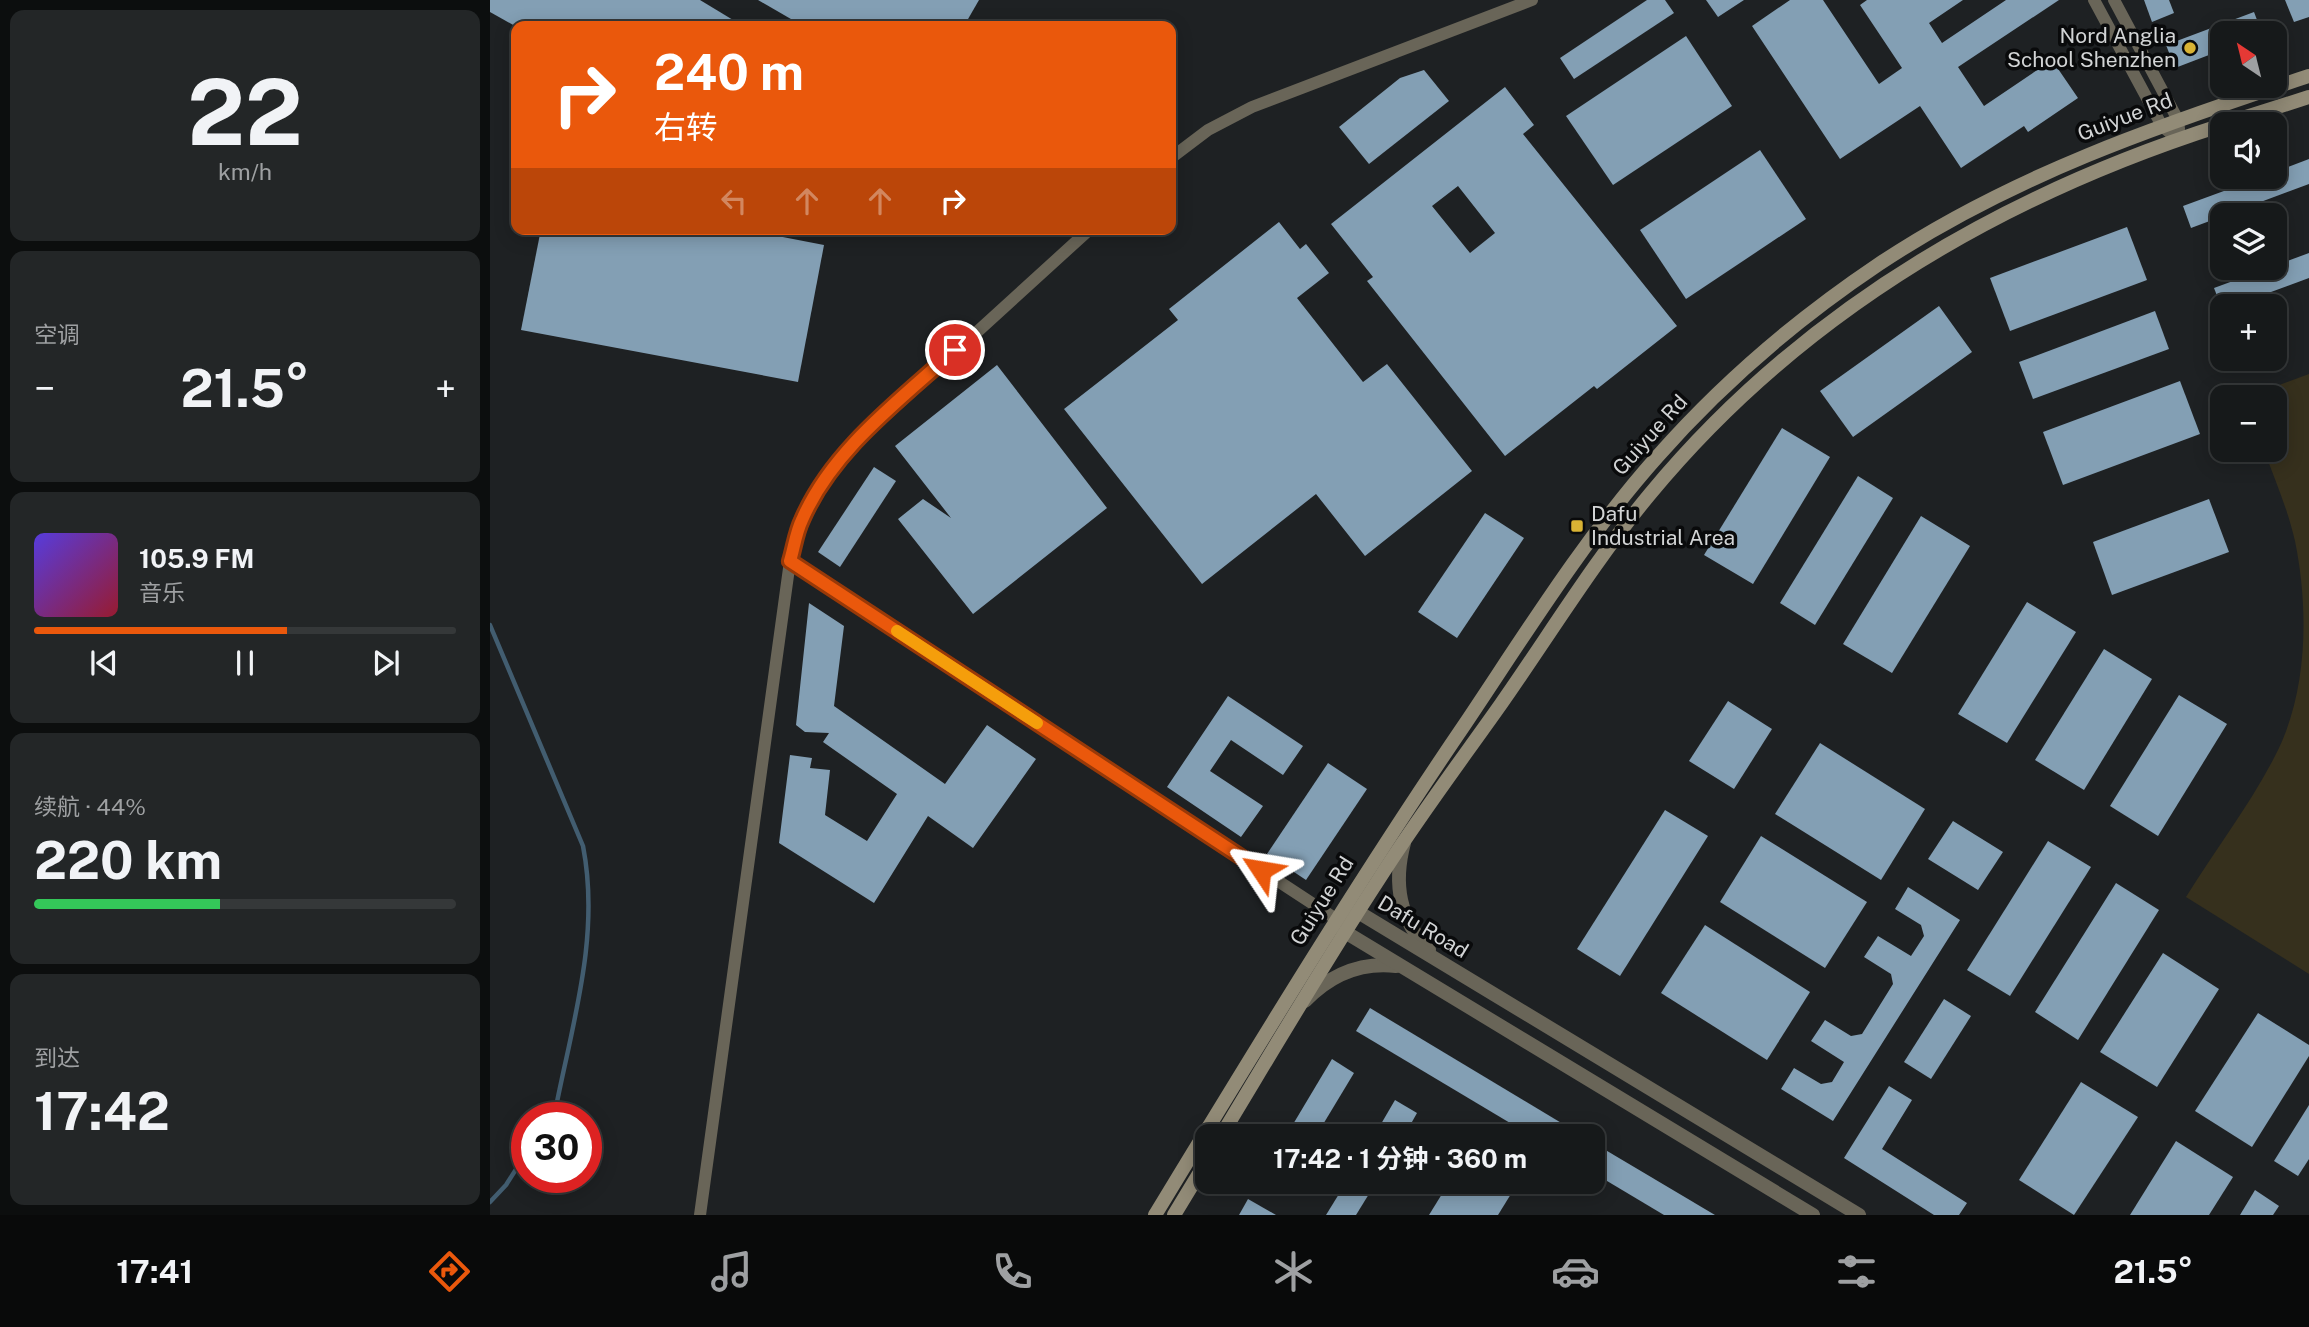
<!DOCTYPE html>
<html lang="zh">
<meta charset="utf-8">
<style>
:root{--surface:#16191a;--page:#232627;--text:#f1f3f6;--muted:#9ea0a2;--line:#353839;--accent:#ea580c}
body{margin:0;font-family:"Public Sans","Noto Sans SC",sans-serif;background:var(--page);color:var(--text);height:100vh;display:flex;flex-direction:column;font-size:26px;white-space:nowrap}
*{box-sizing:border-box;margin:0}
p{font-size:23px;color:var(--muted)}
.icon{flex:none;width:38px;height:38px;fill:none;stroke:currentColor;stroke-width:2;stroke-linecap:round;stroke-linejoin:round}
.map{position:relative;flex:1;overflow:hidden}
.sheet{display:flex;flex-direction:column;gap:10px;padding:10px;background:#0c0e0e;width:490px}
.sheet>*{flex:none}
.top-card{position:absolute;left:21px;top:21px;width:665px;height:214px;border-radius:14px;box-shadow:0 4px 18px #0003,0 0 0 2px var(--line);background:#ea580c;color:#fff;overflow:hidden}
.needle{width:46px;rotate:325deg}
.buttons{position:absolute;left:1720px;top:21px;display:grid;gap:14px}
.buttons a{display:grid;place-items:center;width:77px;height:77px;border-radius:14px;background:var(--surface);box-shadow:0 4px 18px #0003,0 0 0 2px var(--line);font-size:35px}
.speed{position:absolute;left:21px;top:1102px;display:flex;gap:14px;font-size:35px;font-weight:700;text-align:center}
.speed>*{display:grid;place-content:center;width:91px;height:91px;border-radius:50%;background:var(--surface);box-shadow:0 4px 18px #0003,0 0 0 2px var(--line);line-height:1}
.speed .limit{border:10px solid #d22;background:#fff;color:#111}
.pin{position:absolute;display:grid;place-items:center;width:60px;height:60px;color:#fff;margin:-30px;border:4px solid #fff;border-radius:50%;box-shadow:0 2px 7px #0007}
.me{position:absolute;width:77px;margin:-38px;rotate:303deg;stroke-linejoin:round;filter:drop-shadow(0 0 5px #0008)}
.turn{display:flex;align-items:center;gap:24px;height:147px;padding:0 28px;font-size:32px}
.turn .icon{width:91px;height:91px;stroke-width:2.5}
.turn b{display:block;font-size:49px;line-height:60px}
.lanes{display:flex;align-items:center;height:66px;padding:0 28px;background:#0003;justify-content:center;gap:35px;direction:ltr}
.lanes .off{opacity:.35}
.big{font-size:52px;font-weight:700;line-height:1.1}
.sheet .card{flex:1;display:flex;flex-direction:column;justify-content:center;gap:10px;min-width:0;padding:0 24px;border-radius:14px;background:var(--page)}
.sheet .dial{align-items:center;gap:0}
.dial b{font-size:91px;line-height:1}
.song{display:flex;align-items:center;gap:21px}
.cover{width:84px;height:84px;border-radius:10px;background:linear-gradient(135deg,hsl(250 70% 55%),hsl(350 70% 35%))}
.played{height:7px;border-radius:4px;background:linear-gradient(90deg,var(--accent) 60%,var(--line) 60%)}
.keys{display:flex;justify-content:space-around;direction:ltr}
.heat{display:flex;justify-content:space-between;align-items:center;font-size:38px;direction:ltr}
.charge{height:10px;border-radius:5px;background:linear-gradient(90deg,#34c759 44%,var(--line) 0)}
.trip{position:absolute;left:705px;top:1124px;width:410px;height:70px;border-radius:14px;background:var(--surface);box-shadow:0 4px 18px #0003,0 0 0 2px var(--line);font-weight:700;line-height:70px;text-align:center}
.menu{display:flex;height:112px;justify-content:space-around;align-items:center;background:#090a0a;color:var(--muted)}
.menu .icon{width:49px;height:49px}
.menu .active{color:var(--accent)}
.menu b{font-size:32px;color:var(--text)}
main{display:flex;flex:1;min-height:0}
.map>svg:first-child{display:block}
.green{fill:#36301d}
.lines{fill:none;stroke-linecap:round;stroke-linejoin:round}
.stream{stroke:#425d70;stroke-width:4.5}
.building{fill:#839fb4;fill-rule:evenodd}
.minor{stroke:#696558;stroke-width:12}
.tertiary{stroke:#696558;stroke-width:14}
.secondary{stroke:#928b77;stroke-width:14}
.route-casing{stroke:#983908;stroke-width:18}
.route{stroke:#ea580c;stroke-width:12}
.slow{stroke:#f59e0b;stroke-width:12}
.poi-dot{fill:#d9b334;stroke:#090a0b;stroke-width:2.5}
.labels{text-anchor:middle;stroke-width:7;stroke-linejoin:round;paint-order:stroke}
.poi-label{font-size:21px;fill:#d2d4d5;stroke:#090a0b;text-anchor:end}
.street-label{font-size:21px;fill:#d2d4d5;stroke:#090a0b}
</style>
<main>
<section class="sheet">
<div class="card dial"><b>22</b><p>km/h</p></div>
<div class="card"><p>空调</p>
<div class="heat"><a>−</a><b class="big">21.5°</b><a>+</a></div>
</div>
<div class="card">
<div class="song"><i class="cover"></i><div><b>105.9 FM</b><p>音乐</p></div></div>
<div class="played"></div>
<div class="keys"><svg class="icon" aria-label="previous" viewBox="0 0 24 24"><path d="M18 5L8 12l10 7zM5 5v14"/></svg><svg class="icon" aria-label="pause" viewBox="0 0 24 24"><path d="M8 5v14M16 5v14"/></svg><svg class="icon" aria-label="next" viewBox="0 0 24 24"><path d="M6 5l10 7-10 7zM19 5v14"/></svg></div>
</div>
<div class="card"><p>续航 · 44%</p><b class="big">220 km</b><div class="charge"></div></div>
<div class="card"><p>到达</p><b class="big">17:42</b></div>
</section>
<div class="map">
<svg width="1819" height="1215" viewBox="0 0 1819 1215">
<rect width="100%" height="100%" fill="#1e2123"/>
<!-- green -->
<path class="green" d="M1819,374V974L1696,897C1725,850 1760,805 1785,756C1818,693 1819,610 1805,541C1798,510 1785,480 1774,450H1785V397H1757Z"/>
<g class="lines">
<!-- stream -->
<g class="stream">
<path d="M0,625L93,846C110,933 84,1018 67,1102L57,1118"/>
<path d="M0,1202L16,1185L37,1152"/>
</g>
</g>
<!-- building -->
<g class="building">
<path d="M0,0H210L253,26H25L0,12Z"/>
<path d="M268,0H489L474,26H313Z"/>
<path d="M1157,0H1175L1184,13L1084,79L1070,58Z"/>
<path d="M1216,0H1254L1228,17Z"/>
<path d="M1300,0H1333L1389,84L1412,68L1370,5L1377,0H1473L1439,23L1452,43L1516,0H1569L1468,67L1494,106L1562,60L1588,98L1538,132L1534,126L1471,168L1430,106L1350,159L1262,26Z"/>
<path d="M1654,0H1679L1684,13L1662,22Z"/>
<path d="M1795,0H1819V17L1804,22Z"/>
<path d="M1764,12L1772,33H1732V50L1685,68L1676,45Z"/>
<path d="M1196,36L1242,106L1123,185L1076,116Z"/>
<path d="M934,70L959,101L879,164L849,127L910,78Z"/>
<path d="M1015,87L1044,125L1033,134L1187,326L1107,389L1104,386L1015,456L877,281L883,277L841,224ZM968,186L1005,233L980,253L942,206Z"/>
<path d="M1270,150L1316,219L1196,299L1150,230Z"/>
<path d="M1819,159V184L1701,228L1693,206L1772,177H1785V172Z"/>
<path d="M789,222L810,249L816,244L839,273L807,298L873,382L897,364L982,471L875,556L826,494L712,584L574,409L688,320L679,309Z"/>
<path d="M1637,227L1657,280L1520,331L1500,278Z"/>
<path d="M51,229H251L334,245L308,382L31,330Z"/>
<path d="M1819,253V278L1743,306H1731L1724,288Z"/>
<path d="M1449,306L1482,352L1363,437L1330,391Z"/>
<path d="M1665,311L1679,349L1543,399L1529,362Z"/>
<path d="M507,365L617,508L483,614L408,519L433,499L461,518L405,446Z"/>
<path d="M1690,381L1710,434L1573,485L1553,432Z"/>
<path d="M1292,428L1340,457L1263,584L1214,555Z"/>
<path d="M384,467L406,481L350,567L328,552Z"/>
<path d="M1368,476L1403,498L1325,625L1290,603Z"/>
<path d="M1719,499L1739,552L1622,595L1603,542Z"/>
<path d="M995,513L1034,538L967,638L928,612Z"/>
<path d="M1431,516L1480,546L1402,673L1353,644Z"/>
<path d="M1537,602L1586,632L1517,743L1468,714Z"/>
<path d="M319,603L354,626L344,706L455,784L497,725L546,759L483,848L438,816L384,903L289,843L300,755L322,758L320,768L340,770L335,815L377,841L407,794L333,742L339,733L315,732L306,725Z"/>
<path d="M1614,649L1662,679L1594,790L1545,760Z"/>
<path d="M1689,695L1737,724L1668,836L1620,806Z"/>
<path d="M738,696L813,746L793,775L741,740L720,771L773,806L751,837L677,787Z"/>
<path d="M1238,701L1282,729L1244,789L1199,761Z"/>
<path d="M1330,743L1435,809L1391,880L1285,814Z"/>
<path d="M838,763L877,789L816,880L777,854Z"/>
<path d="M1175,810L1218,836L1130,976L1087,949Z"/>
<path d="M1463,821L1513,852L1488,890L1438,859Z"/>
<path d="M1271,836L1377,902L1335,968L1230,902Z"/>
<path d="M1558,841L1601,867L1520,996L1477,970Z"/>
<path d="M1626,883L1669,910L1588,1040L1545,1012Z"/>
<path d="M1418,887L1470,920L1343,1121L1291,1089L1304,1068L1331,1084L1342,1082L1354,1062L1321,1041L1335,1020L1361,1036L1372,1034L1403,984L1401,974L1374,957L1388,936L1421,956L1434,936L1431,925L1405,909Z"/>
<path d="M1215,925L1320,992L1277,1060L1171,993Z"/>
<path d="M1673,953L1729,989L1667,1087L1610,1052Z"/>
<path d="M1454,999L1481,1016L1441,1079L1414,1062Z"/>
<path d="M880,1008L1093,1136H1042L866,1031Z"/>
<path d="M1768,1013L1819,1045V1056L1762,1147L1705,1111Z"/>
<path d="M842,1059L864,1073L826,1136H796Z"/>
<path d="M1591,1082L1648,1117L1584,1215L1529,1180Z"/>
<path d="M1399,1086L1422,1100L1392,1149L1477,1203L1469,1215H1444L1354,1158Z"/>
<path d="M905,1100L927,1113L914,1136H884Z"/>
<path d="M1819,1105V1159L1808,1176L1784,1161Z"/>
<path d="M1686,1141L1743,1177L1719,1215H1640Z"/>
<path d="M1102,1142L1225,1215H1174L1102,1172Z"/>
<path d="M857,1181H887L866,1215H836Z"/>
<path d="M960,1181H1029L1008,1215H939Z"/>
<path d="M1765,1190L1789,1206L1783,1215H1750Z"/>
<path d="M758,1199L786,1215H749Z"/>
</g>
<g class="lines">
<!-- minor -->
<g class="minor">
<path d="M1604,0L1672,126L1689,140"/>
<path d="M1624,0L1688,120L1689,129"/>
<path d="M681,158L718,130L762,107L1042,0"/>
<path d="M300,561L846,919"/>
<path d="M210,1215L300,561C314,512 331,483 364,444L600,229"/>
</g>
<!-- tertiary -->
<g class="tertiary">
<path d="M914,843C903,884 909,919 939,950"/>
<path d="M815,1001C840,975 870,962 906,966"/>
<path d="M1323,1215L855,932L846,919L868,912L1369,1215"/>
</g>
<!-- secondary -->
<g class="secondary">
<path d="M1734,124L1819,97"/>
<path d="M731,1136C783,1050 834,963 889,879C927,819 970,762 1011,704C1060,634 1105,560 1160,494C1310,313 1510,196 1732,125"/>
<path d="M665,1215C766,1049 866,884 975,724C1036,633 1094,539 1167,457C1232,383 1307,319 1389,264C1521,176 1669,125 1819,76"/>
<path d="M684,1215L718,1159"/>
</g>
</g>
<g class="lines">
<!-- route casing -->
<g class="route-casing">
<path id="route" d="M465,350C410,400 342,450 312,520C306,532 304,548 300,561L771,870"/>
</g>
<!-- route -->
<use href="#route" class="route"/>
<!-- slow -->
<path class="slow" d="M407,631L547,723"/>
</g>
<!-- markers -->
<g class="poi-dot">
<circle cx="1700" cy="48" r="7"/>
<rect x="1080" y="519" width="14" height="14" rx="3.5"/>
</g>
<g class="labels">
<!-- poi labels -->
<g class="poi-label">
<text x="1686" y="43">Nord Anglia<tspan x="1686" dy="24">School Shenzhen</tspan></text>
<text x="1101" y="521" text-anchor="start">Dafu<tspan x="1101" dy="24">Industrial Area</tspan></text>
</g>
<!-- street labels -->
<g class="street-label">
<text transform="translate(1635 117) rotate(-21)" y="7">Guiyue Rd</text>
<text transform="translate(1160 435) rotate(-48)" y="7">Guiyue Rd</text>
<text transform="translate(832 901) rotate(-58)" y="7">Guiyue Rd</text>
<text transform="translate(933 927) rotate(31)" y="7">Dafu Road</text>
</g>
</g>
</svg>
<div class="buttons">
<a><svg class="needle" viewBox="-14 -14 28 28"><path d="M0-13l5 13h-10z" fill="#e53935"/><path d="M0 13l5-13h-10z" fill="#9ea0a2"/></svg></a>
<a><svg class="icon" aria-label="sound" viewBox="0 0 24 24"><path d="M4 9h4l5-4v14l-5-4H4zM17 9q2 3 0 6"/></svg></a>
<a><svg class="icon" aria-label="layers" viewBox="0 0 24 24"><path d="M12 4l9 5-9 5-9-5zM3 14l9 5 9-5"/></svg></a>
<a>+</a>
<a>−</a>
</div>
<div class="speed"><div class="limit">30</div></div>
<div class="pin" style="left:465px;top:350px;background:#d93025"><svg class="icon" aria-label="arrive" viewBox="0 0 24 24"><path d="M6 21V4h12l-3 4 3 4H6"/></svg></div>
<svg class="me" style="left:771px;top:870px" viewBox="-20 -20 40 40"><path d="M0-17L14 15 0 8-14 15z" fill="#ea580c" stroke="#fff" stroke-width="4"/></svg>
<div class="trip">17:42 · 1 分钟 · 360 m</div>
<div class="top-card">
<div class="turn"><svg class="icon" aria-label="right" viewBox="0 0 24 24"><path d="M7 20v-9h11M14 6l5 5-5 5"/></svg><div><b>240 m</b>右转</div></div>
<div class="lanes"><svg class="icon off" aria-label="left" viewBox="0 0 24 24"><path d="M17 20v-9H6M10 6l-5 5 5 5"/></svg><svg class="icon off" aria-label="ahead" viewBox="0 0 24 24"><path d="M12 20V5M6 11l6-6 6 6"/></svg><svg class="icon off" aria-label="ahead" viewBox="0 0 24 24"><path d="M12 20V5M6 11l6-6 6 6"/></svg><svg class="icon" aria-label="right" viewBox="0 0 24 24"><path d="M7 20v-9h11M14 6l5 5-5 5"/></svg></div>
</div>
</div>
</main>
<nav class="menu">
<b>17:41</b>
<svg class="icon active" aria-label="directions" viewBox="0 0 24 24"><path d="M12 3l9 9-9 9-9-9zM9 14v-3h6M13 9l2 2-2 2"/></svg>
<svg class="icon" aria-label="music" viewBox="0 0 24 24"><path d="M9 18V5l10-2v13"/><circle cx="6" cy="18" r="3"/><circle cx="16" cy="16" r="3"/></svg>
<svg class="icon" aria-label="phone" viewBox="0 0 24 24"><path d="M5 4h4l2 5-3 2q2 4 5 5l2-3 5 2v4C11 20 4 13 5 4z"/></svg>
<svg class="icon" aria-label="climate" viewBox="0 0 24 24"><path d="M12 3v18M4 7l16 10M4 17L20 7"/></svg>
<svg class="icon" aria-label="car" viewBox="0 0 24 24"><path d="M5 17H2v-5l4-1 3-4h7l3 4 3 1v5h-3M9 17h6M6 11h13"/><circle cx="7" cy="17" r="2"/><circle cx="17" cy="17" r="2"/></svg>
<svg class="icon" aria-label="filters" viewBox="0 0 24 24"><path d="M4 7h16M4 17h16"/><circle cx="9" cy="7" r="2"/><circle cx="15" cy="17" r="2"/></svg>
<b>21.5°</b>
</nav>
